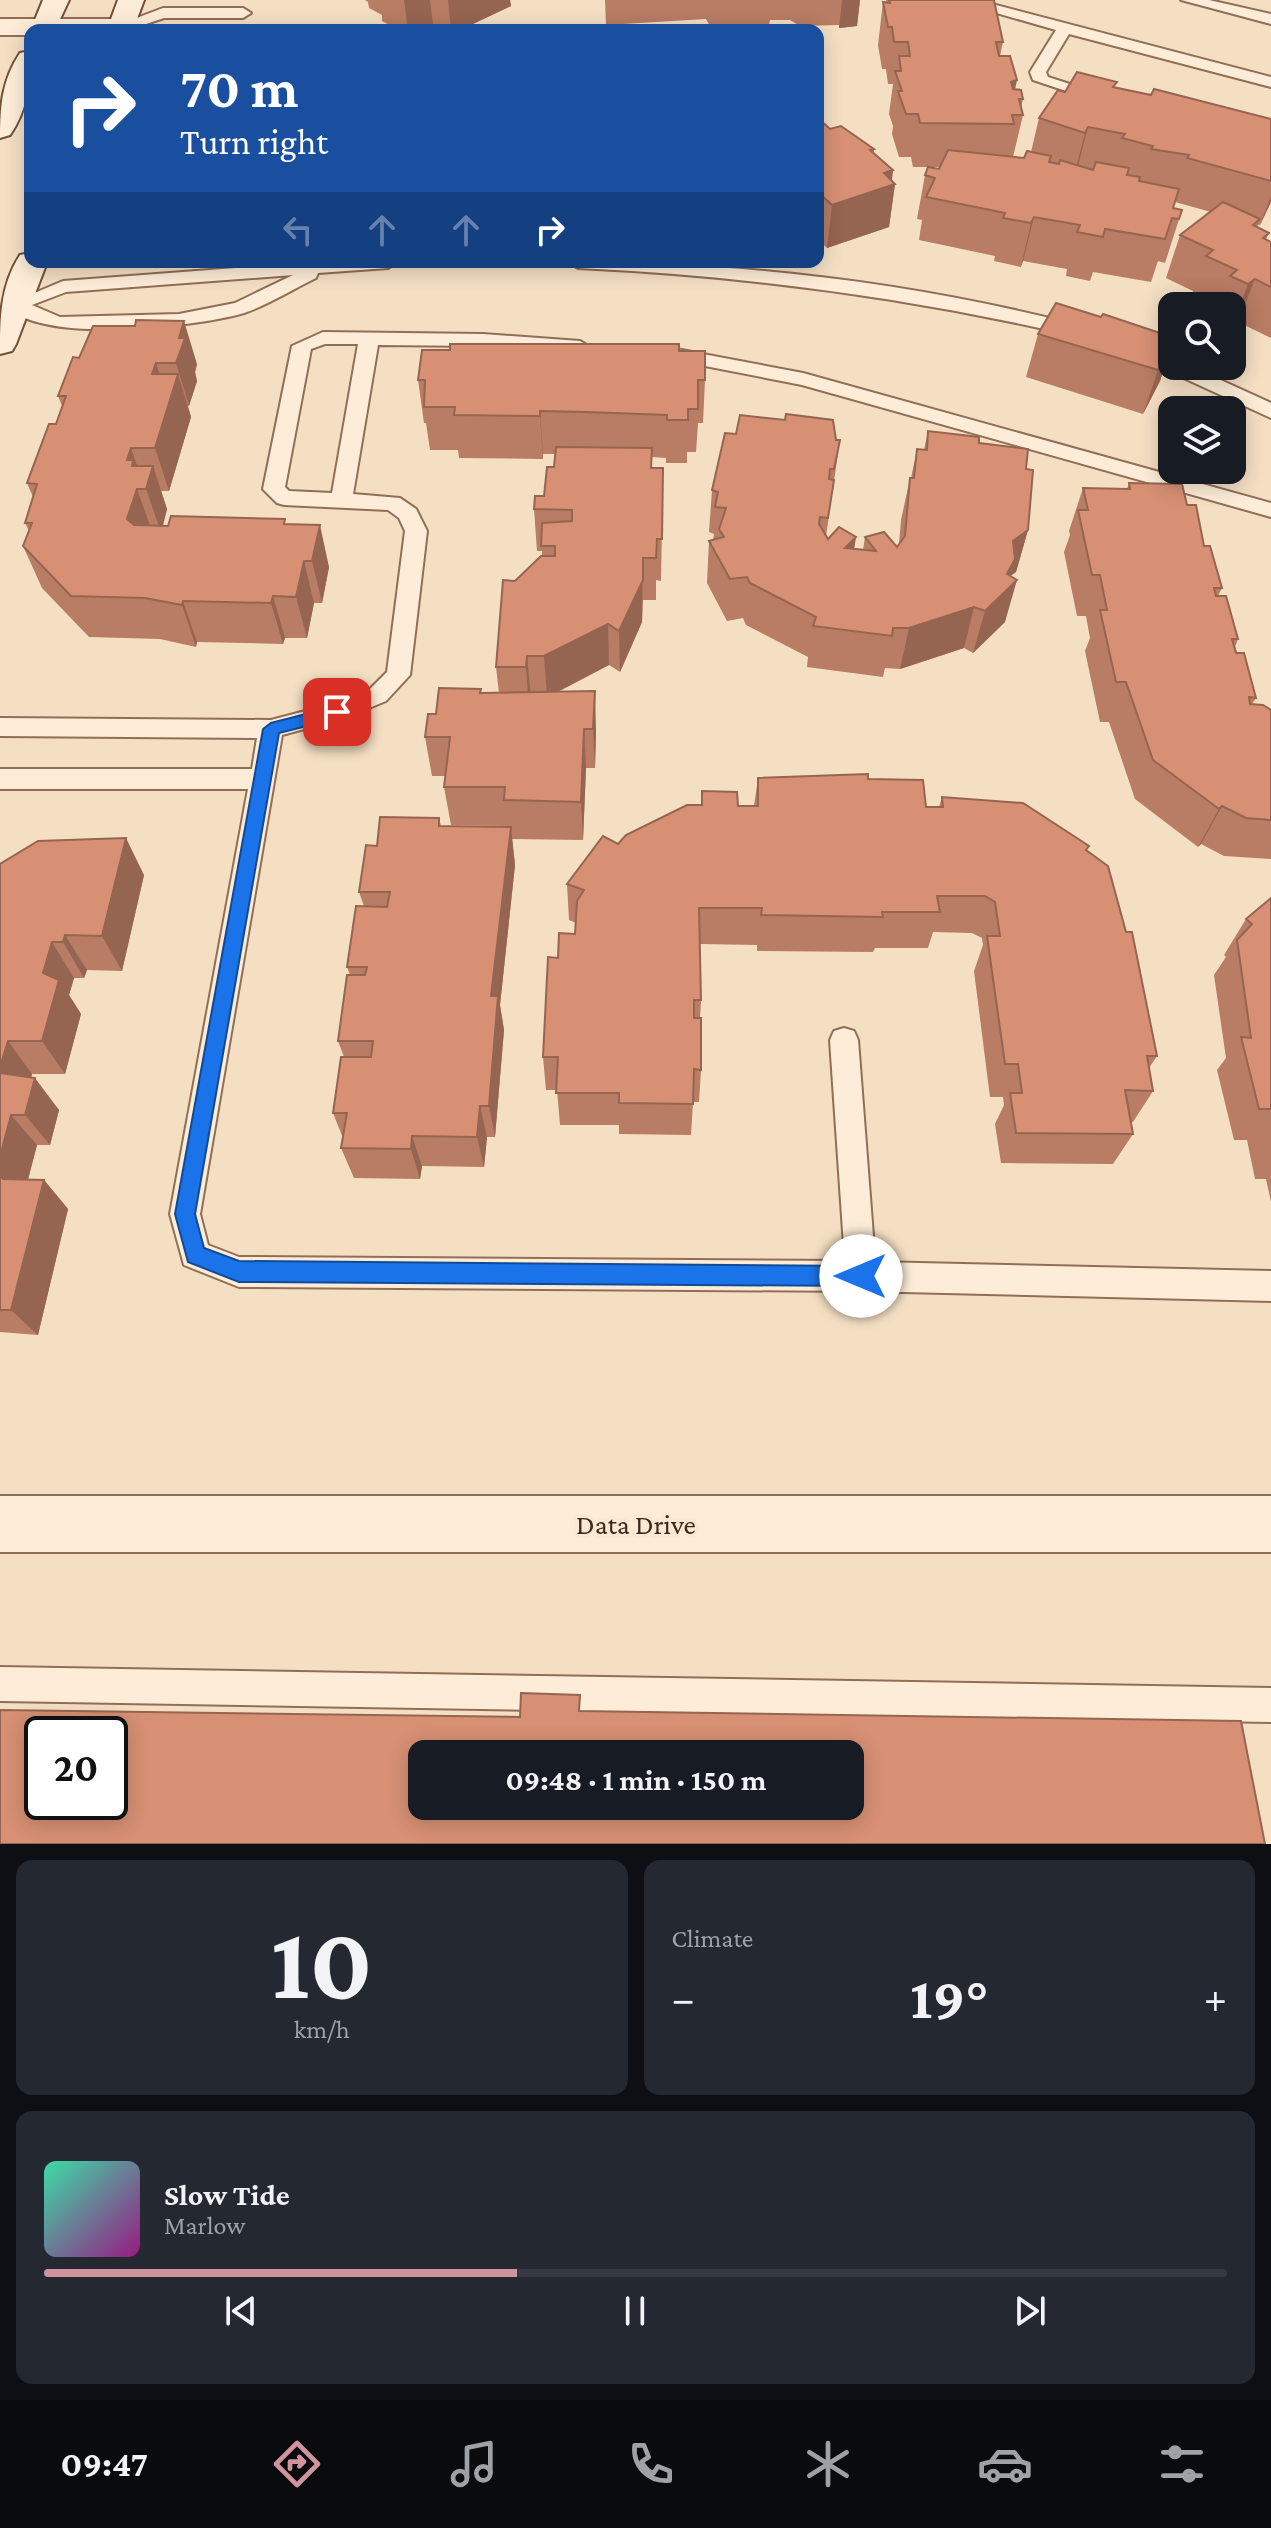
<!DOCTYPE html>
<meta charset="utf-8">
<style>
:root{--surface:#171b24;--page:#242831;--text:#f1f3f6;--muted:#9ea1a6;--line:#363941;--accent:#d1949e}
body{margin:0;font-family:"Crimson Pro",serif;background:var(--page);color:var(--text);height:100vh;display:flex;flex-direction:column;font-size:30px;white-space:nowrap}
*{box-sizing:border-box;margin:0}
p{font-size:26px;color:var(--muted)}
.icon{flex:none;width:44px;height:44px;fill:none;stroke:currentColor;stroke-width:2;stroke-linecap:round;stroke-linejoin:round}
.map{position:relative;height:1844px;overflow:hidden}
.details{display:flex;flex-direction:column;gap:16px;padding:16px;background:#0d0f14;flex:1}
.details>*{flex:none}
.top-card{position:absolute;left:24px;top:24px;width:800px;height:244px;border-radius:16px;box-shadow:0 4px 20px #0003;background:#1a4fa0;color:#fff;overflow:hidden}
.controls{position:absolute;left:1158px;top:292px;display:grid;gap:16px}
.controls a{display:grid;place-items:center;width:88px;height:88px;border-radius:16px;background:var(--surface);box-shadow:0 4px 20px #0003;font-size:40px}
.speed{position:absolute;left:24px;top:1716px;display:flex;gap:16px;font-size:40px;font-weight:700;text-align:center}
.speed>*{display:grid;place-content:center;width:104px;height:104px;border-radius:50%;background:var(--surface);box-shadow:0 4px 20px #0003;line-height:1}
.speed .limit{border:4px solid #111;border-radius:12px;background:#fff;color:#111}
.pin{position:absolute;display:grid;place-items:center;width:68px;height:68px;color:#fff;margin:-34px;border-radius:16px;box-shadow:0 4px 12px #0006}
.me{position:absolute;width:88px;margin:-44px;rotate:270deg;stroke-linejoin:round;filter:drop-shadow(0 0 6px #0008)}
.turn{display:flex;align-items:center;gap:28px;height:168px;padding:0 24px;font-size:36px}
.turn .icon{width:104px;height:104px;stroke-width:2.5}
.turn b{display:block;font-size:56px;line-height:68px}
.lanes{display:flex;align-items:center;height:76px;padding:0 24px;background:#0003;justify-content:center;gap:40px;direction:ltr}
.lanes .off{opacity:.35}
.big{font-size:60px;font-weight:700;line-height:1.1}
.details .card{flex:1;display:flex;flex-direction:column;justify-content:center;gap:12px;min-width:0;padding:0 28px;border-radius:16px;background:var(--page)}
.details .dial{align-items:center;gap:0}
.dial b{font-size:104px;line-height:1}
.song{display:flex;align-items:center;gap:24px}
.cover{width:96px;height:96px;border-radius:12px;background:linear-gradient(135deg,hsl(160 70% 55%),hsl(310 70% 35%))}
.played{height:8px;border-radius:4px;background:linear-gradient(90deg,var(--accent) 40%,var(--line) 40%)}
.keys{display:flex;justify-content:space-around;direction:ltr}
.heat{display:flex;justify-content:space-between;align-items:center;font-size:44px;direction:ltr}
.details .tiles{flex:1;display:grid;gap:16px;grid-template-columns:1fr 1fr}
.card:last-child{grid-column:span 2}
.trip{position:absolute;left:408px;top:1740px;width:456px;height:80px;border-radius:16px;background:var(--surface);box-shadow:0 4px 20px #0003;font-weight:700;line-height:80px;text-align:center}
.menu{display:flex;height:128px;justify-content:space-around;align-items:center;background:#090b0e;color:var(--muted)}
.menu .icon{width:56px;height:56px}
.menu .selected{color:var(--accent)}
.menu b{font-size:36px;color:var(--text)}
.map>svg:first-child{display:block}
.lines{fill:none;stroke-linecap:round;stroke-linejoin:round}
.service-casing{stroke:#916e57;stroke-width:4}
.minor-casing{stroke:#916e57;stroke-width:4}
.tertiary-casing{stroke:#916e57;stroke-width:4}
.secondary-casing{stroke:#734f3a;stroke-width:4}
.service{fill:#fdedd8;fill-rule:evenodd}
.minor{fill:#fdedd8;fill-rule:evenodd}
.tertiary{fill:#fdedd8;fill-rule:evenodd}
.secondary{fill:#fdedd8;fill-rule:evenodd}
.wall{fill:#b97c64}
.shaded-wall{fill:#966551}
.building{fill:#d79074;stroke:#966551;stroke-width:2;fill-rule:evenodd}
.route{fill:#1a73e8;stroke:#114b97;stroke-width:2}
.labels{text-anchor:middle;stroke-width:8;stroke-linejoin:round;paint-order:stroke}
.near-street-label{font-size:28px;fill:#3f291d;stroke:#faead4}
</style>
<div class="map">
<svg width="1271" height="1844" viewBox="0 0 1271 1844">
<rect width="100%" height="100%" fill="#f4dfc3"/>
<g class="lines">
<!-- service casing -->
<g class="service-casing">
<g id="service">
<path d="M951,0H977L1271,77V87L1069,34L1046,72L1048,77L1110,97L1108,101H1096L1033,80L1030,72L1056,30Z"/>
<path d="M1181,0H1209L1271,14V24Z"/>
<path d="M163,8H243L251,13L243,18H164L128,30L113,27Z"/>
<path d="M316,262H397L388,268L318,273L316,278C293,289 268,305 244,313C197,327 39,345 6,305L63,281ZM293,275L235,303L179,314L60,317L32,305L66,292Z"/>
<path d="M569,262C743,262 916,283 1086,327L1089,331L1079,337C914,298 748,276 578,268Z"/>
<path d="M323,332L483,334L580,341L590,347L580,353L483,346L378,345L353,494L400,498L416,509L427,531L410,675L386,701L345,718L282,735L200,1214L208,1245L239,1257L845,1261L830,1040L834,1031L844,1028L854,1031L858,1040L875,1262L1271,1271V1301L861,1291L239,1287L184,1265L170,1214L248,789H0V769H252L257,738L0,736V718L271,720L332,704L370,689L387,672L405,531L399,518L388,510L284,505L277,503L263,489L292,346ZM325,344H358L332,493L289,491L285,487L311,349Z"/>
<path d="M671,348L803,373L1271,503V517L802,385L664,358L661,354Z"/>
<path d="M1172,360V366H1190L1271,403V418L1166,370L1163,366Z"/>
<path d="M0,1667L1271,1688V1722L0,1701Z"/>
</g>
</g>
<!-- minor casing -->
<g class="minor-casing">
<path id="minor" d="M0,19H121L130,21L134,27L132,30H30V35H0Z"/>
</g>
<!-- tertiary casing -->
<g class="tertiary-casing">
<rect id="tertiary" x="0" y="1496" width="1271" height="56"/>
</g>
<!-- secondary casing -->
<g class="secondary-casing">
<g id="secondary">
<path d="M43,0H69L55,30L30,32Z"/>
<path d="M118,0H144L133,30H107Z"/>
<path d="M30,51C30,82 28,109 10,135L0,138C0,106 2,80 20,53Z"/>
<path d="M30,253V262H47L16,344L12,351L0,354C0,319 0,286 20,255Z"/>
</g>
</g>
<!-- service -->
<use href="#service" class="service"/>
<!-- minor -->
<use href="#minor" class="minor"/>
<!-- tertiary -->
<use href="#tertiary" class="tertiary"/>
<!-- secondary -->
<use href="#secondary" class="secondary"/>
</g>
<!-- wall -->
<g class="wall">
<path d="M365,0H510L511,6L460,30H444L433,24L420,30H399L382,21V15L369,8L368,2Z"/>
<path d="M605,0H860L857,26L839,28V25L800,26L790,20H770L769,25L711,28L706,19L606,25Z"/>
<path d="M886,0H994L1003,42L1000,56L1015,89L1023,99L1021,108L1023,115L1013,157L1024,158L1031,152L1039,118L1065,92L1115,88L1271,119V202L1260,225H1258L1257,228L1269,233L1266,239L1271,242V338L1238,322L1232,327V306H1205L1190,299L1193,291L1166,278L1180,235L1211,212L1175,202L1173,208L1182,210L1165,263L1158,261L1151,282L1093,272L1090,281L1066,276L1067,269L1023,261L1021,267L994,261L995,256L919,240L922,220L917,219L925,175L939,169L940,167H913L911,157H899L892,134L893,126L889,114L893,84H888L886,69H882L878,45L883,2L886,3Z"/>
<path d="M818,107L820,120L830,129L874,149V153L893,170L892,180L895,184L889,227L827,248L818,240Z"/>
<path d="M1038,334L1172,337L1160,381L1143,414L1026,377Z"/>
<path d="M679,351L705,380L703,423H698L696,452H687V463H666V458L652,457V468H663L661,581L656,580V600H643L642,622L620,672L609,665L558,692L596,731L595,768H586L583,840L512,839L515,865L500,1005L504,1030L495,1137H487L484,1167L422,1166L420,1179L354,1178L341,1148L343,1138L333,1113L344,1057L338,1041L350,975L347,967L364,906L359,892L377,846L439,818L441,826L507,827V826L451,825L444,787L445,776H432L425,737L436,714L481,689V693H499L496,667L515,581L542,556V551H537L534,509L544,496L554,467L555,454H543V459L459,458L458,450H430L426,423H424L418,380Z"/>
<path d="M73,357L197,364L195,372L197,381L189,406H188L191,417L169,491H161L167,509L163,526L286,524L329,567L322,603H314L307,638H285L283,644L197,642L196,647L160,639L89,637L42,588L23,546L29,531L25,523L33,497L27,483L56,424L62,406L58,396Z"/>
<path d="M785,420L840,440L826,536L828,539L856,537L854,549L863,550L865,537L897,547L899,544L901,520L910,478H911L917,449L924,450L928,431L979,443L1026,469L1028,530L1016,572L1010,576L1005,622L973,653L964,648L900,669L885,668L883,677L807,667L808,657L746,625L743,618L727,621L707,583L709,541L713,540L714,534L709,532L712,490L736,434Z"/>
<path d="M1129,483L1187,505L1222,588L1218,596L1238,639L1235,647L1256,698L1252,704L1271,710V859L1224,856L1201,844L1198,847L1135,799L1109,722H1100L1085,651L1090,638L1086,616H1077L1064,552L1070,535L1069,531L1083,488L1127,489Z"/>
<path d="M758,778L868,779L926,807H939L942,797L1087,850L1157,1056L1149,1068L1153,1091L1133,1122H1131L1133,1134L1113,1164L1001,1163L995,1124L1004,1105L1003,1097H990L974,971L983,945L982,938L972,933L933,932L928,948H875L873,952L757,951V945L700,944L701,1000L700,1018L701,1070L699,1102H693L691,1135L619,1134V1125H560L557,1090H546L543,1057L558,958L575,934L576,923L569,920L567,884L618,844L701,805L702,791L738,806H754Z"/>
<path d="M0,864L144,875L122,971L87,970L84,978H74L69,995L81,1014L65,1074H32L31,1078L59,1110L50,1145H37L28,1180H44L68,1209L38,1335L0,1332Z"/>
<path d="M1271,898V1202L1266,1179H1255L1247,1140H1234L1217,1070L1226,1058L1214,975L1226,957L1224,955L1246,919Z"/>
</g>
<!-- shaded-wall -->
<g class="shaded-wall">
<path d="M404,0H430L433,24L420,30H408Z"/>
<path d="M448,0H510L511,6L460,30H451Z"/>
<path d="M842,0H860L857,26L839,28Z"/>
<path d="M1017,80L1008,123L1011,82Z"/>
<path d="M822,110L818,144V111Z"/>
<path d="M1088,127L1077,170L1074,176L1085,133Z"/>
<path d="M893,170L891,185L895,184L889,227L827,248L832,205L884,173Z"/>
<path d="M821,195L818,223V196Z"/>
<path d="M1271,196V202L1260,225Z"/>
<path d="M1034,217L1023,261L1021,267L1031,223Z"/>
<path d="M1255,279L1238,322L1232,327L1248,284Z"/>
<path d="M184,321L197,364L195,372L197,381L189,406L176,363L179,338Z"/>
<path d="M1172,344L1160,381L1143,414L1158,370Z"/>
<path d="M156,363L169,403L178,374L191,417L169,491L155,448L152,374Z"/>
<path d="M540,411L543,454V459L540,416Z"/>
<path d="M131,448L145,489L127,460Z"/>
<path d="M153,466L167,509L161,532L146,489Z"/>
<path d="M137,489L152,531L143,561L127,519Z"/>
<path d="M320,525L329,567L322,603L312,561Z"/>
<path d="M1028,530L1016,572L1009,577L1017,580L1005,622L973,653L985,611L1013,541Z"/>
<path d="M856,537L849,579L845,548Z"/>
<path d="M643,558L642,622L620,672L619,631Z"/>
<path d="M304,561L314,603L307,638L296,597Z"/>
<path d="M273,596L285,638L283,644L271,603Z"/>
<path d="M183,601L197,642L196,647L182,605Z"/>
<path d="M974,607L964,648L900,669L909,628Z"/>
<path d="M608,624L609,665L547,697L544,656Z"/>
<path d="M527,656L531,697L529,708L526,667Z"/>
<path d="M595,691L596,731L595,768L593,729Z"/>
<path d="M584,729L586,768L583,840L581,802Z"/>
<path d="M1222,806L1201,844L1198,847L1219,809Z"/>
<path d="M511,827L515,865L500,1005L504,1030L495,1137L489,1106L491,996Z"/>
<path d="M126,838L144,875L122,971L102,936Z"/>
<path d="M65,935L87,970L84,978L63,942Z"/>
<path d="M52,942L74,978L69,995L81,1014L65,1074L42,1041L43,973Z"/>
<path d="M8,1041L32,1074L24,1105L0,1075V1067Z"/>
<path d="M35,1078L59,1110L50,1145L25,1115Z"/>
<path d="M480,1106L487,1137L484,1167L477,1137Z"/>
<path d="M11,1115L37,1145L23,1198L3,1179L0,1174V1157Z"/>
<path d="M412,1136L422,1166L420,1179L411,1149Z"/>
<path d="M44,1180L68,1209L38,1335L11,1310Z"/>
</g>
<!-- building -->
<g class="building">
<path d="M889,0H994L1003,42H996L999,56H1010L1017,80L1011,82L1013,89L1021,90L1023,99H1019L1023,115H1012L1014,124L920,123L918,114H906L898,91H902L895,71H901L899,56H910L908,42H894L892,27H888L883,2L890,3Z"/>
<path d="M1077,72L1117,82L1113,87L1151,95L1154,89L1271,119V181L1187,158L1189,155L1151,149L1153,146L1122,138L1125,134L1088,127L1085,133L1039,118L1058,90L1065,92Z"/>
<path d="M818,118L830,129L841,126L874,149L870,150L893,170L884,173L895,184L832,205L821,195L818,196Z"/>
<path d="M948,150L1024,158L1027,151L1051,156L1049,162L1059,164L1060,160L1093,170L1096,162L1129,168L1127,175L1140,177L1139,181L1179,189L1173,208L1182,210L1179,219L1172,218L1165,239L1105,229L1103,237L1077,232L1080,225L1034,217L1031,223L1003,218L1005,213L926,197L935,178L925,175L928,167L939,169Z"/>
<path d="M1223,202L1260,219L1253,225L1269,233L1263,238L1271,242V287L1255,279L1248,284L1230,276L1237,270L1206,256L1213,250L1180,235Z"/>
<path d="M1056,303L1101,317L1103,314L1172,337V344L1158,370L1038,334Z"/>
<path d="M136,320L184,321L179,338H185L176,363H156L152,374H178L155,448H131L127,460H133L132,466H153L146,489H137L127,519L134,525L168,526L171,516L285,519L284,524L320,525L312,561H304L296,597L273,596L271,603L183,601L182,605L145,598L71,596L23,546L32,523H25L37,484L27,483L49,424H56L66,396H58L73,357L79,358L93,326H135Z"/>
<path d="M450,344H679V351H705V380H698V409H688V420H667V415L586,412L540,411V416L454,415L455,407H424L425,380H418L422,350H450Z"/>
<path d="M786,414L833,420L836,440H840L834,469H830L829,479L834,480L828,518L820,517L819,524L828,539L839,527L856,537L845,548L876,551L865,537L884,532L897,547L905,536L910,478H914L917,449L927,450L928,431L979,437V443L1028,449L1026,469L1033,470L1028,530L1013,541L1015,559L1007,574L1017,580L985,611L974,607L909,628H893L892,636L813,626L816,617L750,583L747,577L730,579L709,541L724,537L719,529L726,508L715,507L718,492L712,490L725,433L736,434L740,415L785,420Z"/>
<path d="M556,447L652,448L651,468H663L662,539H657L656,558H643V580L619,631L608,624L544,656H527L526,667H496L503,580L515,581L541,556H555V546H541L542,523L572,521V510L534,509L535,496H544L547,467H554Z"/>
<path d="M1129,483L1182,484L1187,505H1196L1204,546H1210L1222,588H1214L1216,596H1226L1238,639H1232L1236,653H1244L1256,698L1249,697L1250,704L1263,705L1271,710V820L1246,818L1222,806L1219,809L1153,760L1126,682H1116L1100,610H1107L1100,575H1092L1078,510H1088L1083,488L1130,489Z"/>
<path d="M439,688L481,689L480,693L595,691L593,729H584L581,802L504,800L505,787H444L450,737H425L428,714H436Z"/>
<path d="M868,774V779L923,780L926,807H943L942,797L1023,803L1089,846L1086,850L1108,866L1126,932H1132L1157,1056H1147L1153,1091L1125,1090L1133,1134L1016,1133L1010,1093H1022L1018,1064H1005L987,936H1000L995,902L985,896H937L940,912H882L883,917L761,915L762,908H699L701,1000H694V1018H701V1070L694,1069L693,1104L619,1103V1093H556L558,1057H543L548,957L558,958L559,933L575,934L577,901L584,890L567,884L603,836L618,844L626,835L687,805H702V791L737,792L738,806H758V778Z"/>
<path d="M380,817L439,818V826L511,827L491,996H498L489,1106H480L477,1137L412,1136L411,1149L341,1148L347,1113H333L341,1057H371L373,1041H338L347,975H365L367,967H347L356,906L387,907L390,892H359L366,845L377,846Z"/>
<path d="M126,838L102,936L65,935L63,942H52L43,973L59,980L42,1041H8L0,1067V864L38,841Z"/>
<path d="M1271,898V1109H1259L1241,1037L1251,1038L1237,940L1252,924L1246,919Z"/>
<path d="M0,1073L35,1078L25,1115H11L0,1157Z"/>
<path d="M0,1174L3,1179L44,1180L11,1310H0Z"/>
<path d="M521,1693L580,1695L579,1711L1241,1721L1265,1844H0V1710L520,1717ZM42,1734H110V1802H42ZM422,1754H850V1806H422Z"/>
</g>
<!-- route -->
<path class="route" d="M337,706L343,708V717L279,733L195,1214L204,1248L239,1261L861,1266L868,1269L871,1276L868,1283L861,1286L239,1282L188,1262L175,1214L263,729L271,723Z"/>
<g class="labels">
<!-- near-street labels -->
<g class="near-street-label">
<text x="636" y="1534">Data Drive</text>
</g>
</g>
</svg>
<div class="controls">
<a><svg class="icon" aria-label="search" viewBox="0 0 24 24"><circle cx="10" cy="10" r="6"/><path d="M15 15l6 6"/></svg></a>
<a><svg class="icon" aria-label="layers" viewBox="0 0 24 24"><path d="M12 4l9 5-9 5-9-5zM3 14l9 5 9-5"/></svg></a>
</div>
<div class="speed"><div class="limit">20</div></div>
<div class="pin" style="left:337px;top:712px;background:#d93025"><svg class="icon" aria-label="arrive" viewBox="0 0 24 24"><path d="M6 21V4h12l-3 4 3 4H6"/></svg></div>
<svg class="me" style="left:861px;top:1276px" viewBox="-20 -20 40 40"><circle r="19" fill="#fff"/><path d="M0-13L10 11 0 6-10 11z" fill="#1a73e8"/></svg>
<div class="trip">09:48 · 1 min · 150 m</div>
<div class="top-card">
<div class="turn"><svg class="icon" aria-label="right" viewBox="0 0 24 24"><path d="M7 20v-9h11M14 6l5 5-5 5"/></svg><div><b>70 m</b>Turn right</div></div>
<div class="lanes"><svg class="icon off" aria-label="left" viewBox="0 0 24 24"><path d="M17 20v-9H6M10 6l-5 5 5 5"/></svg><svg class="icon off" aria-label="ahead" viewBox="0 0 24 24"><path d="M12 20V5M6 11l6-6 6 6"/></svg><svg class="icon off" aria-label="ahead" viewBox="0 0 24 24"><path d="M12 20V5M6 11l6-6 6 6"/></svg><svg class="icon" aria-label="right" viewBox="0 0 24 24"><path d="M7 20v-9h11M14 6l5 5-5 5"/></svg></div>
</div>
</div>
<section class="details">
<div class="tiles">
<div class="card dial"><b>10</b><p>km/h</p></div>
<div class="card"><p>Climate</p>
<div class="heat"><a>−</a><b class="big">19°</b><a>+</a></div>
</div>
<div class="card">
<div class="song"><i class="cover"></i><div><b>Slow Tide</b><p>Marlow</p></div></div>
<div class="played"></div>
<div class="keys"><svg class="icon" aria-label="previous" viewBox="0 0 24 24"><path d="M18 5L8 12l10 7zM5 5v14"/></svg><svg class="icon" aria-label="pause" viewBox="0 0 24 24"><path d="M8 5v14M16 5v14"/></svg><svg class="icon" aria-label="next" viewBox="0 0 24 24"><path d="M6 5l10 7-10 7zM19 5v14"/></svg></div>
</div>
</div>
</section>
<nav class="menu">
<b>09:47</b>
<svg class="icon selected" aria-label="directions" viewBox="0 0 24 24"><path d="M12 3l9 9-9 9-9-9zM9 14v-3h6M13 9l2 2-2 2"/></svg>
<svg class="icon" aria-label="music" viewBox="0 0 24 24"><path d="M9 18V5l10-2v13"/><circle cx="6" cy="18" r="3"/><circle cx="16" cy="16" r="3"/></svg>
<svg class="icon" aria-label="phone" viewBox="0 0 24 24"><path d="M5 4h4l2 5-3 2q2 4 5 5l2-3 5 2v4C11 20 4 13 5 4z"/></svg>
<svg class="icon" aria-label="climate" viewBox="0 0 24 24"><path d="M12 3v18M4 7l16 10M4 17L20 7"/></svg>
<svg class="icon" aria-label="car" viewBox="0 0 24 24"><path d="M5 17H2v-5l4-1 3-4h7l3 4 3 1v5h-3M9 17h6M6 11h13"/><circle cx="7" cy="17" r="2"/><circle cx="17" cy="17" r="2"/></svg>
<svg class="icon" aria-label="filters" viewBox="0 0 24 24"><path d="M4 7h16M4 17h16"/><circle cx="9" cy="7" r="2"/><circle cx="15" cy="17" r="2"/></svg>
</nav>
